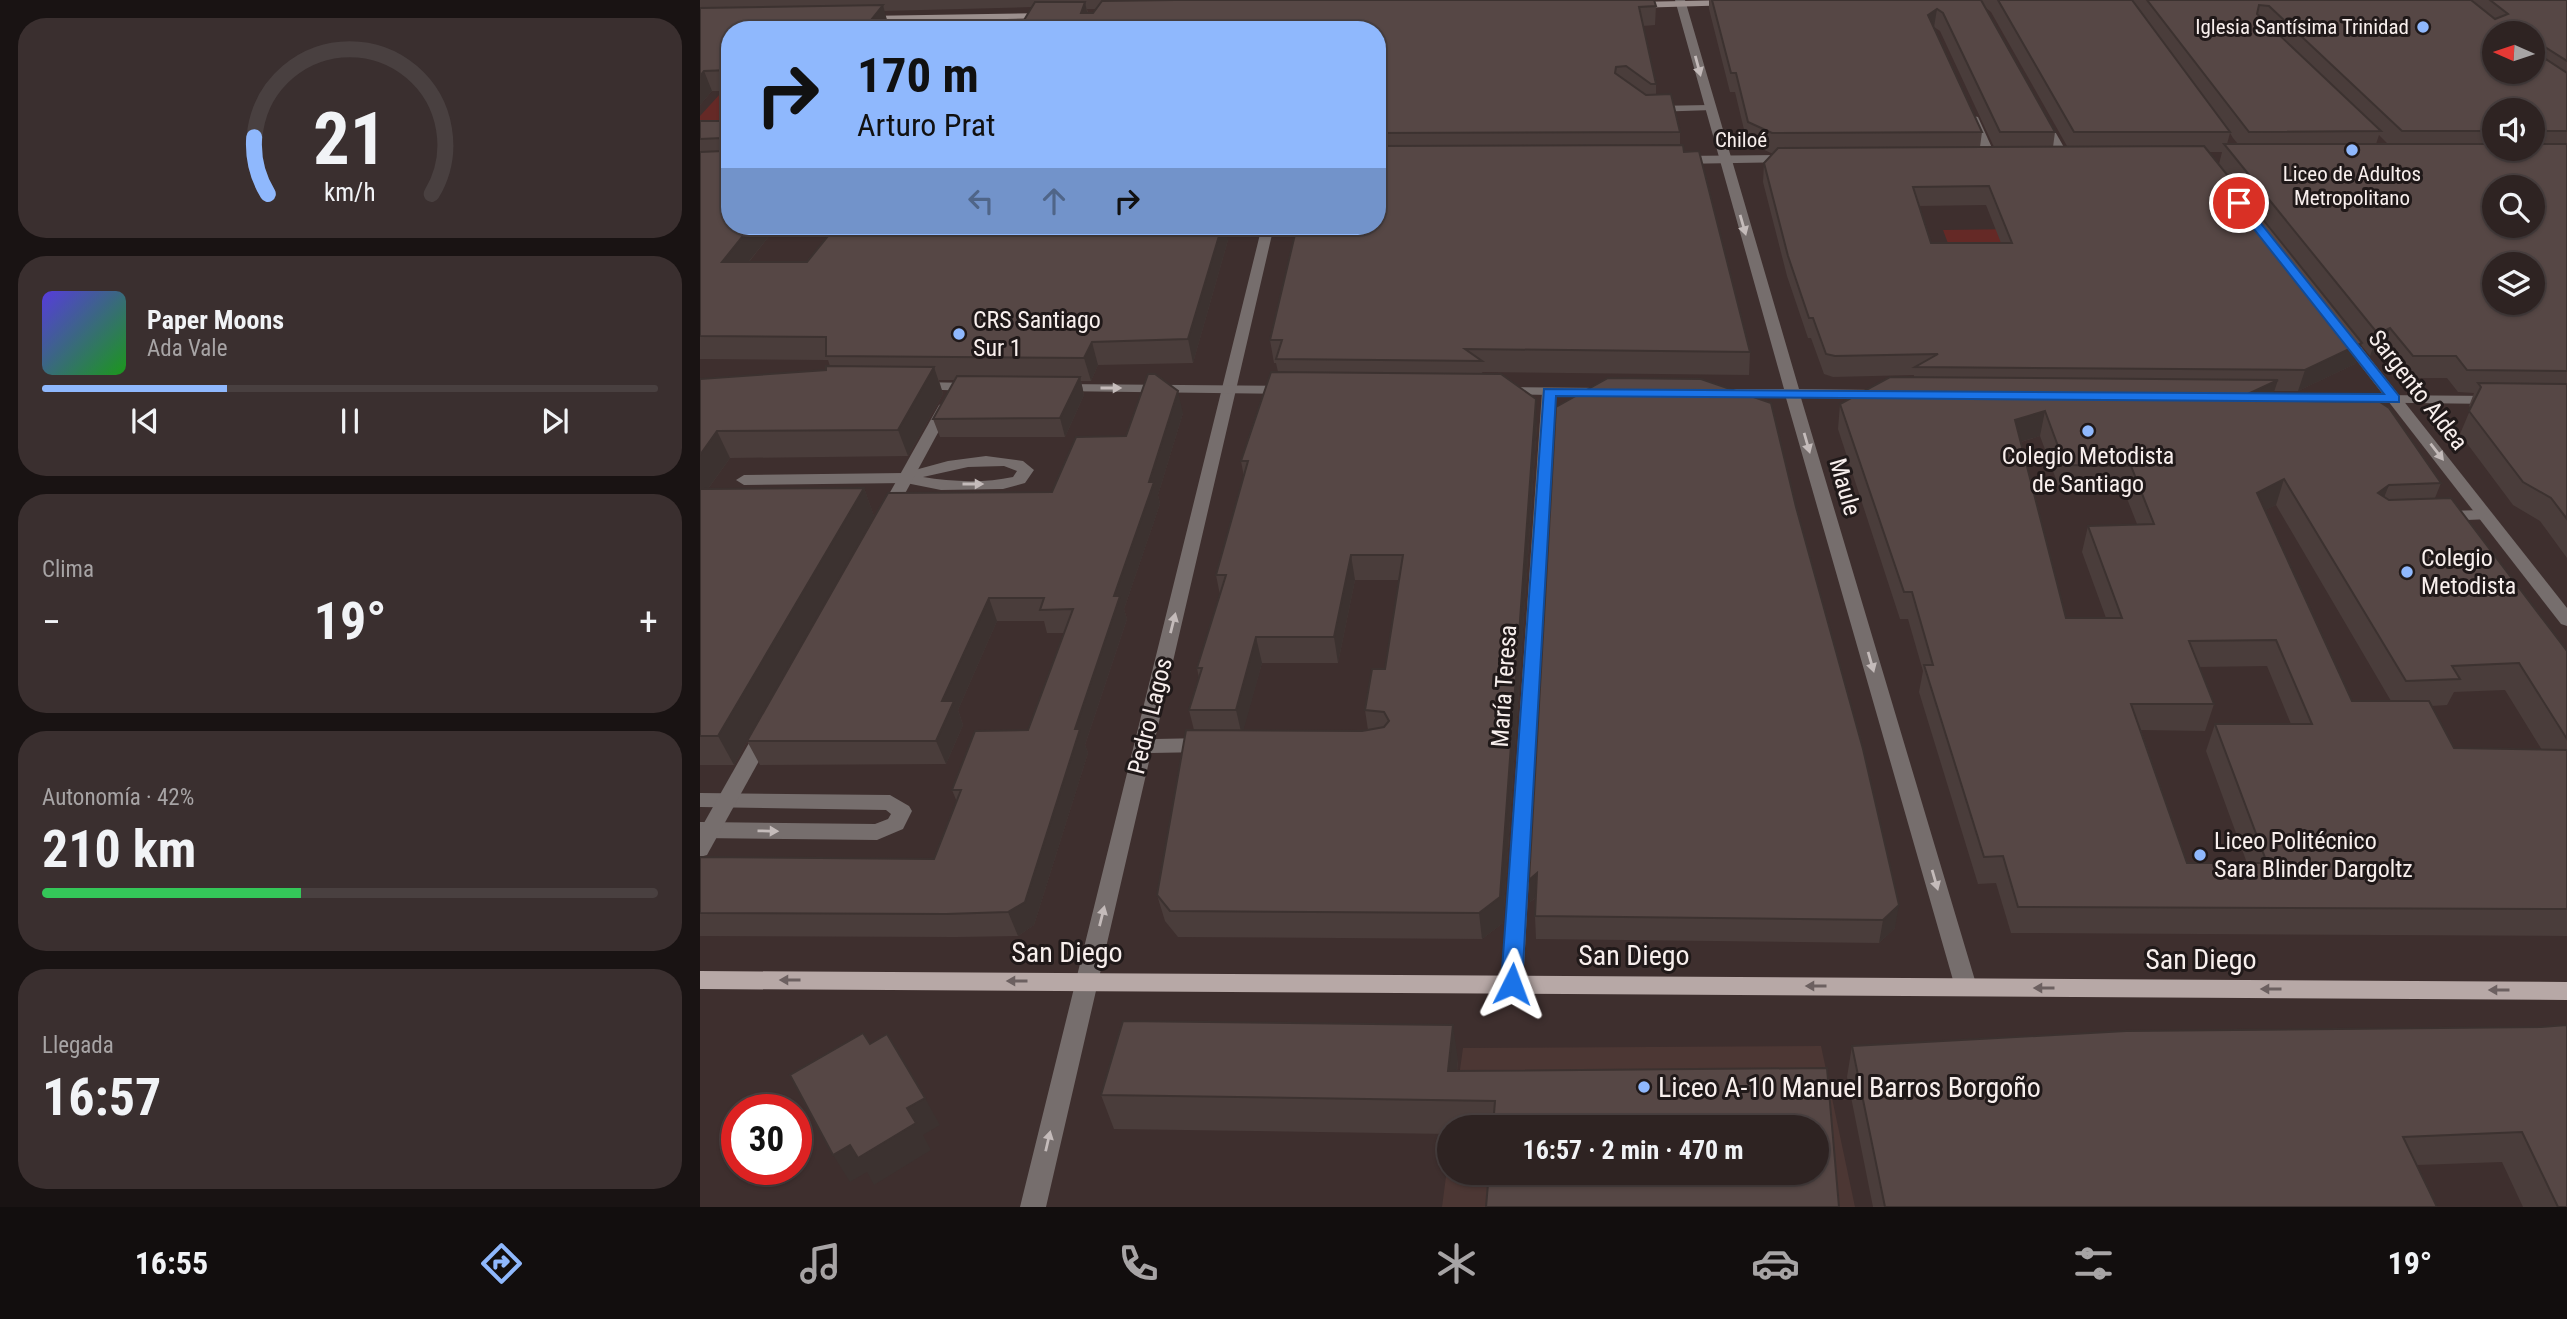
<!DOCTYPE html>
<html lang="es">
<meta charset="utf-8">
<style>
:root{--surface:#2e2322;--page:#3a2f2f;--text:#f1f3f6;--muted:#a7a4a5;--line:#494040;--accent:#8fb8fd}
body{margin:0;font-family:"Roboto Condensed",sans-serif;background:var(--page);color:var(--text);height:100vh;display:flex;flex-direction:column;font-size:26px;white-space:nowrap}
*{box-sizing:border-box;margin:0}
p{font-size:23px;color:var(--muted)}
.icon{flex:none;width:38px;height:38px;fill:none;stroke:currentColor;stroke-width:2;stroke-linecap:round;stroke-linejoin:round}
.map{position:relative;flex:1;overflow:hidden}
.sheet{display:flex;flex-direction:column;gap:18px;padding:18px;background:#191313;width:700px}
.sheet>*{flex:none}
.top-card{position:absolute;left:21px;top:21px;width:665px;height:214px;border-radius:28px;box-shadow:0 2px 5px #0004,0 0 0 2px var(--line);background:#8fb8fd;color:#111;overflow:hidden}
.needle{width:46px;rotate:273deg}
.buttons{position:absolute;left:1782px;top:21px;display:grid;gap:14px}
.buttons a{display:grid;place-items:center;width:63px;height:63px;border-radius:50%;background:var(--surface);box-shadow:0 2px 5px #0004,0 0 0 2px var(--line);font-size:35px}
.speed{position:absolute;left:21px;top:1094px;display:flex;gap:14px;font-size:35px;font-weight:700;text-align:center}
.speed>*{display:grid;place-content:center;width:91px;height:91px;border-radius:50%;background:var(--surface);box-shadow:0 2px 5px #0004,0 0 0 2px var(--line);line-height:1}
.speed .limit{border:10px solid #d22;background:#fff;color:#111}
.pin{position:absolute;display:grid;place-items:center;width:60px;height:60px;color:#fff;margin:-30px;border:4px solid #fff;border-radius:50%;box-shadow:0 2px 7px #0007}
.me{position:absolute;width:77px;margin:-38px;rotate:3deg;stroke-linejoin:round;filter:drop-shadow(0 0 5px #0008)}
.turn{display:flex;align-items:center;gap:24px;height:147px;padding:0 21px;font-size:32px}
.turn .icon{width:91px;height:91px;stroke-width:2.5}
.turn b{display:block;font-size:49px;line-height:60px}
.lanes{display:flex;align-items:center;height:66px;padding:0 21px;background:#0003;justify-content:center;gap:35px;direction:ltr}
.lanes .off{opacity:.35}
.big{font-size:52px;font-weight:700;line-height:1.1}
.sheet .widget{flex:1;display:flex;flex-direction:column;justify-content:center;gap:10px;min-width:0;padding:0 24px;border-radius:28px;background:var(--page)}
.sheet .dial{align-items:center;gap:0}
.dial svg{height:182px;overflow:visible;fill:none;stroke:var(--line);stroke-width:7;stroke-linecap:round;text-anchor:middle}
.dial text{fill:var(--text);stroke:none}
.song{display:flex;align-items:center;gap:21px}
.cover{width:84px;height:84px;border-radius:10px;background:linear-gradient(135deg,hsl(250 70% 55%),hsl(120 70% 35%))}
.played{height:7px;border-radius:4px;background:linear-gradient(90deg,var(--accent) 30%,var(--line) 30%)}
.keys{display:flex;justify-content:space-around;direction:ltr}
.heat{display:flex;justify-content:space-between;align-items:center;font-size:38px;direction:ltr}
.charge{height:10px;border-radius:5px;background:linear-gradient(90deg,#34c759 42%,var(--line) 0)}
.trip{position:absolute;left:737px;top:1115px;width:392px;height:70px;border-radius:35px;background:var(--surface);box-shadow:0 2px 5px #0004,0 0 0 2px var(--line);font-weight:700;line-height:70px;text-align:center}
.tabs{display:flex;height:112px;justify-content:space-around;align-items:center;background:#120e0e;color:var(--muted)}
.tabs .icon{width:49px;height:49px}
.tabs .selected{color:var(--accent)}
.tabs b{font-size:32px;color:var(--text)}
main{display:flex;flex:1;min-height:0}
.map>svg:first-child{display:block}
.built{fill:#4c3734}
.green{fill:#652926}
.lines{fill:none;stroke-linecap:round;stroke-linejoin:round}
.service{fill:#766e6d;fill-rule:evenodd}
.pedestrian{fill:#766e6d;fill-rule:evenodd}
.minor{fill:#766e6d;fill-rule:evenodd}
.tertiary{fill:#766e6d;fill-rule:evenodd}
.secondary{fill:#9b8f8d;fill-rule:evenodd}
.primary{fill:#b7a8a6;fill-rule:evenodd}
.wall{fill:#4a3d3b;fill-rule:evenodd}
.shaded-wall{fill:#3c3230}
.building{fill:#564745;stroke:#3c3230;stroke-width:2;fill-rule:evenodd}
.oneway{fill:#c4bbba}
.oneway2{fill:#6c6060}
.route{fill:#1a73e8;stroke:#114b97;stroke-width:2}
.poi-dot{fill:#8fb8fd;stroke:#201919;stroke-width:2.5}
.labels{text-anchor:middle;stroke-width:6;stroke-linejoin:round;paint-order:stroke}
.far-poi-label{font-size:21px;fill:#f8efed;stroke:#201919;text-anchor:end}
.far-street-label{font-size:21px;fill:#f8efed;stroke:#201919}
.poi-label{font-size:24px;fill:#f8efed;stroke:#201919;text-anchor:start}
.street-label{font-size:24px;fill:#f8efed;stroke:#201919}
.near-street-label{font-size:28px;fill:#f8efed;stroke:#201919}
.near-poi-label{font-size:28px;fill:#f8efed;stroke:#201919;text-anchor:start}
</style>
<main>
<section class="sheet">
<div class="widget dial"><svg viewBox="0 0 100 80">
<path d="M14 69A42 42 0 1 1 86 69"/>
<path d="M14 69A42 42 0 0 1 8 44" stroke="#8fb8fd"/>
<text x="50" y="56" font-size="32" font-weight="700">21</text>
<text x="50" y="72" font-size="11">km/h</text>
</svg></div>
<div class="widget">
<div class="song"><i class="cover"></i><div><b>Paper Moons</b><p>Ada Vale</p></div></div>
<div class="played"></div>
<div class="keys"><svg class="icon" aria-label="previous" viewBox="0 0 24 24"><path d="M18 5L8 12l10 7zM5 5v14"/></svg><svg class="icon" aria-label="pause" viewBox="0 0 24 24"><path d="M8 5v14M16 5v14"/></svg><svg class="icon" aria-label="next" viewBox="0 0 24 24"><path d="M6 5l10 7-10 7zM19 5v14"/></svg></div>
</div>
<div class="widget"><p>Clima</p>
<div class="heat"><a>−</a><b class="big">19°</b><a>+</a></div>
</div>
<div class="widget"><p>Autonomía · 42%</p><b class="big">210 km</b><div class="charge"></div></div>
<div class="widget"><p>Llegada</p><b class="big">16:57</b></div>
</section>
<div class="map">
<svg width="1867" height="1207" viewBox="0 0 1867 1207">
<rect width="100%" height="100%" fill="#3e2f2e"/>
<!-- built -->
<path class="built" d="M1121,1046L1155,1207H742L749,1154V1172H1116V1127H752L763,1048Z"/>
<!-- green -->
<g class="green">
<path d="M21,93H30V140L0,141V116Z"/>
<path d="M1321,229L1332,253L1252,254L1243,230Z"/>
</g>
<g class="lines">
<!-- service -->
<g class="service">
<path d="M1009,105L1015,108L1013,110L953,112L947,109L953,106Z"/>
<path d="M286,456L323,461L334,470L325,483L303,489L241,490L206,483L44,485L36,480L44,475L204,473L248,461ZM304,466L317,471L313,477C286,483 251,482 223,477L268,467Z"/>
<path d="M1785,510L1793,515L1791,519L1743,521L1735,516L1743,511Z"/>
<path d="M0,793L190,795L209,806L212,811L203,829L177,840L0,838V822L175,824L188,819L191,814L186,810L0,807Z"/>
</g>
<!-- pedestrian -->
<path class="pedestrian" d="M1338,117L1348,119L1370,158L1368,161L1358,158L1336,119Z"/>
<!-- minor -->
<g class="minor">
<path d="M1268,115L1278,117L1297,159L1295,162L1285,159L1266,117Z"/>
<path d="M1090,155L1094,156V162L978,164L972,160L978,156Z"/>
<path d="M562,226H574L455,739L505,738L512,740L515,745L512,750L505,752L451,753L346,1207H320Z"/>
<path d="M1645,332L1650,333L1867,608V626L1861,624L1640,339L1638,336Z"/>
<path d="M849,388L856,392L823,984L820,991L812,993L804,991L801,984L842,392Z"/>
<path d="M246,401L253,405L195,512L187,517L181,516L179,512L239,405Z"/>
<path d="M65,725L72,727L75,732L7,855L0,857V830L58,727Z"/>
</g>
<!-- tertiary -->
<g class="tertiary">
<path d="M975,0H985L1099,389L1179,390L1186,394L1179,398H1101L1277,987L1274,994L1266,996L1258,994L1255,987L1086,398L1022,397L1015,393L1022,389H1084Z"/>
<path d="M217,382L273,383L280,387L273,391L212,389L210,386Z"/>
<path d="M360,384L588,386L595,390L588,394L355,391L353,388Z"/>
<path d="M801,387L906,388L913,392L906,396L796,394V388Z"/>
<path d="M1550,394L1795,396L1802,400L1795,404L1545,401L1543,398Z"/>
</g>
<!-- secondary -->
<g class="secondary">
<path d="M1032,0L1037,3L1036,5L934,8L929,5L934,2Z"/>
<path d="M350,13L354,14V18L164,22L159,19L164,16Z"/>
</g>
<!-- primary -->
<path class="primary" d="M0,971L1867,982V1000L0,989Z"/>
</g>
<!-- wall -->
<g class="wall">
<path d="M0,0H954L956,6L955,25L943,26L956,84V95L980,132V145L984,152L1050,352L1049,375L782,372L783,374L837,424L803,923L782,939L478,937L465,921L457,895L494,730L489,710L499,678L497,668L520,595L516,575L544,477L541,461L578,372L576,363H574L570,340L677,226V30H318L332,7L184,11L188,24L184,30H30V91H12L0,105ZM387,9H396L393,13H388ZM655,580H699L685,669L665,710L668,730L662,731L543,730L562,663H638Z"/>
<path d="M1009,0H1867V558L1840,521L1813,505L1760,434L1771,408L1769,406L1774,393L1758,392L1747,378H1704L1682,350L1670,356L1661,345L1655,364L1598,391H1574L1571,400L1741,483L1735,498L1867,651V936L1311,933L1296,883L1278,884L1219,692L1223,671L1208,619H1200L1138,429L1140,404L1214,377V375L1133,377L1124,374L1111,338H1108L1087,276L1063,182L1064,163L1073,153H1071L1047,142L1035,92H1030L1009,9ZM1286,8L1291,12L1367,146L1353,147L1355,132ZM1234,27L1240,31L1294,147H1280L1282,132ZM1794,110H1832V149H1794ZM1530,133L1533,138L1538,144H1527ZM1679,135L1688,144H1676ZM1509,152H1522L1519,164ZM1286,205L1301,243H1231L1219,206ZM1340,436L1360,490L1424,491L1437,524L1388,526L1382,552L1406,618H1366L1321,442ZM1576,505L1691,701H1652L1565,510ZM1567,666L1591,724H1515L1506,751L1547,863H1487L1441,730L1505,731L1514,704L1499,667ZM1805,690L1842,750L1754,748L1732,706L1747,705L1754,692Z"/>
<path d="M0,121H30V226H77L49,262H107L528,240L493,363L398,365L391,381H381L384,395L365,437H240L233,419L255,380H239L243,394L208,456L30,458L8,489L164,488L174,516L34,765H0V379L126,370L130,366L128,360L0,359Z"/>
<path d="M908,378L1195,928L1179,943L836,939L835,916L836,898L830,902L829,880Z"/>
<path d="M483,413L458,495L460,504L424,609L427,619L385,745L388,753L334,925L318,936L256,937L0,936V857L234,859L257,802L252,790L328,730L364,633H347L344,621H297L258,710L263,725L246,764L60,765L47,741L352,492L426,436Z"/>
<path d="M1841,1027L1867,1207H1823L1802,1162L1717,1165L1737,1207H1173L1147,1077L1152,1046Z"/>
<path d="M758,1060L757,1071L1127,1068L1116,1127H749V1134L414,1129L401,1095Z"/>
</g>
<!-- shaded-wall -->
<g class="shaded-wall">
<path d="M385,2L389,21L381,13Z"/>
<path d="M183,5L188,24L184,30H163Z"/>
<path d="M1237,9L1234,27L1226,33L1228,15Z"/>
<path d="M4,71L12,91L0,105V76Z"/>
<path d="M51,226H77L31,284L22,262Z"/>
<path d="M522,226H526L528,240L493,363L488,339Z"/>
<path d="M1690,328L1682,350L1670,356L1678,334Z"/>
<path d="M392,342L398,365L391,381L384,358Z"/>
<path d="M1662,343L1655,364L1598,391L1605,370Z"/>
<path d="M234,367L243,394L208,456L198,430Z"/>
<path d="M380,377L384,395L365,437L360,418Z"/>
<path d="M1578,380L1570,404L1535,400Z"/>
<path d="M478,391L483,413L458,495L460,504L424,609L427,619L385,745L388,753L334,925L318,936L308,912L375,729L414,596Z"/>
<path d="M836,399L837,424L803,923L782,939L779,913Z"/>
<path d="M1345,411L1340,436L1310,445L1315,420Z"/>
<path d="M17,431L30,458L0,500V455Z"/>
<path d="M1584,479L1576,505L1548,519L1557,493Z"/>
<path d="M1689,485L1679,510L1678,493Z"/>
<path d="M164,488L174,516L34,765L18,736Z"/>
<path d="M651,555L655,580L638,663L634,637Z"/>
<path d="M289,598L297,621L258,710L263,725L246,764L236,741L242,701Z"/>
<path d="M556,637L562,663L542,736L536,710Z"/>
<path d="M837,873L838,896L830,902L829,880Z"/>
<path d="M1199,905L1195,928L1179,943L1183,920Z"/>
<path d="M753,1025L758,1060L753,1100L748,1071Z"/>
<path d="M225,1098L240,1125L223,1135L231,1150L174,1185L167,1172L150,1182L133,1155Z"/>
</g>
<!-- building -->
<g class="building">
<path d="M475,0H954L956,6L939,7L956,84H951L926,66L916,67L915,73L946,95L971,94L980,132L677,133V30H318L335,2H385L381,13H393L402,1Z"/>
<path d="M1012,0H1281L1355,132H1300L1243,13L1237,9L1228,15L1282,132L1072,133L1048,122L1036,73H1031Z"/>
<path d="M1298,0H1432L1530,132H1374Z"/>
<path d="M1447,0H1771L1795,19L1808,14L1790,0H1867V61L1837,42L1838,54L1867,73V131H1832V110H1794V131H1702L1569,6L1559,5L1557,14L1681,131L1549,132ZM1794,33H1832V72H1794Z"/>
<path d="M183,5L163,30H30V70L4,71L0,76V8Z"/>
<path d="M0,121H30V226H51L22,262H107L136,226H522L488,339L392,342L384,358L126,356V337L0,336V152L22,151L24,141L22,138L0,139Z"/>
<path d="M1524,144H1794V149H1832V144H1867V371L1767,370L1756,356H1713L1690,328L1678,334ZM1794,187H1832V226H1794ZM1794,264H1832V303H1794Z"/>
<path d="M983,145L984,152L999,151L1050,352L765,349L782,361L576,359L582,340H570L597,226H677V146Z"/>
<path d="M1504,146L1662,343L1605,370L1215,367L1238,354L1135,356L1126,354L1113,318H1109L1088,256L1064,163L1078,148ZM1289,186L1312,243H1231L1213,187Z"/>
<path d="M126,366L234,367L198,430L17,431L0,455V379L126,370Z"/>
<path d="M571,372L801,374L836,399L800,897L779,913L470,911L457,895L486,730L662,731L684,727L689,721L684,712L665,710L672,669H685L703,555H651L634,637H556L536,710H489L502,668H497L526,575H516L548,461H541Z"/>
<path d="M448,374H455L478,391L449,482H454L414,596H420L375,729H380L325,902L308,912L246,914L0,913V857L234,859L261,790H252L275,731L328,730L373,609L340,610L344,598H289L242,701H254L236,741H47L188,493L352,492L376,437L426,436Z"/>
<path d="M257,376L380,377L360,418L233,419Z"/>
<path d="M1190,377L1578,380L1535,400L1680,402L1689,408L1741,483L1689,485L1678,493L1689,500L1751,498L1867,651V739L1819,663L1752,666L1760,679L1706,681L1584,479L1557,493L1652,701H1729L1754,748L1867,750V909L1318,907L1303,856L1284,857L1224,665H1233L1212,592H1204L1140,404ZM1345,411L1365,465L1431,466L1454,524L1388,526L1422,618H1366L1315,420ZM1576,640L1612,724H1515L1567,863H1487L1431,704H1514L1489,641Z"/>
<path d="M908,378L1001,379L1071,403L1096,507L1163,749L1199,905L1183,920L835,916L837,873L829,880L856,407Z"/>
<path d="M1778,383L1867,384V519L1851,498L1823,482L1769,411L1781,387Z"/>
<path d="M164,488L18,736H0V489Z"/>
<path d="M423,1021L753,1025L748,1071L1127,1068L1139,1207H786L789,1172H1116V1127H793L795,1101L401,1095Z"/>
<path d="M1867,1025V1207H1858L1822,1132L1703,1137L1737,1207H1185L1152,1046L1426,1031L1841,1027Z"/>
<path d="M163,1033L170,1044L187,1034L225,1098L207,1108L216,1123L158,1158L150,1145L133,1155L90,1075Z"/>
</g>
<!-- one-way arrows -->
<defs><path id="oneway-solid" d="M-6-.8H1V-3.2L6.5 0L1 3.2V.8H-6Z" transform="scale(1.75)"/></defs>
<g class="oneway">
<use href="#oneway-solid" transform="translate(998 66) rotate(75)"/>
<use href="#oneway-solid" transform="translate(1043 225) rotate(74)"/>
<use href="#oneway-solid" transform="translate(411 388)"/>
<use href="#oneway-solid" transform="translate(1107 443) rotate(74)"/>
<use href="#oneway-solid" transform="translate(1737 452) rotate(52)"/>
<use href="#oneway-solid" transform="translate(273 484)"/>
<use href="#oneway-solid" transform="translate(473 623) rotate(-76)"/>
<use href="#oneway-solid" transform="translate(1171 662) rotate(74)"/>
<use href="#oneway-solid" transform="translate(68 831) rotate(1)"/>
<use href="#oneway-solid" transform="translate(1235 880) rotate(74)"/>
<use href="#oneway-solid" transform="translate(402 916) rotate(-76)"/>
<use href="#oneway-solid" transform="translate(348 1141) rotate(-77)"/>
</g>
<g class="oneway2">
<use href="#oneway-solid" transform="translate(90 980) rotate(-180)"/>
<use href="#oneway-solid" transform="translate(317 981) rotate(-180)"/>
<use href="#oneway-solid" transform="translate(1116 986) rotate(-180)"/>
<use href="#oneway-solid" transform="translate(1344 988) rotate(-180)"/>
<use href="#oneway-solid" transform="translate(1571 989) rotate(-180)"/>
<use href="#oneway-solid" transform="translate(1799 990) rotate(-180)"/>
</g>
<!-- route -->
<path class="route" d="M1535,201H1543L1699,396V402L856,396L822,984L819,990L812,993L804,990L801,984L844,389L1684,394L1535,205Z"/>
<!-- markers -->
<g class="poi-dot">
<circle cx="1723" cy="27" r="7"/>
<circle cx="1652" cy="150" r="7"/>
<circle cx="259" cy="334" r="7"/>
<circle cx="1388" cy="431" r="7"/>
<circle cx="1707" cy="572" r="7"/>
<circle cx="1500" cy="855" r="7"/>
<circle cx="944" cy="1087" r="7"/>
</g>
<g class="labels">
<!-- far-poi labels -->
<g class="far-poi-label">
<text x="1709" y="34">Iglesia Santísima Trinidad</text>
<text x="1652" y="181" text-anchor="middle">Liceo de Adultos<tspan x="1652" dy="24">Metropolitano</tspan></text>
</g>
<!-- far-street labels -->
<g class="far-street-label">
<text x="1041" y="147">Chiloé</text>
</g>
<!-- poi labels -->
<g class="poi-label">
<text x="273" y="328">CRS Santiago<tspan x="273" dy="28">Sur 1</tspan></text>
<text x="1388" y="464" text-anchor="middle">Colegio Metodista<tspan x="1388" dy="28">de Santiago</tspan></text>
<text x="1721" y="566">Colegio<tspan x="1721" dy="28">Metodista</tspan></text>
<text x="1514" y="849">Liceo Politécnico<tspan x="1514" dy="28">Sara Blinder Dargoltz</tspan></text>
</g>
<!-- street labels -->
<g class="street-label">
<text transform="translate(1718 390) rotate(52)" y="8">Sargento Aldea</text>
<text transform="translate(1145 487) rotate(74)" y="8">Maule</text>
<text transform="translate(804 686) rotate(-86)" y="8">María Teresa</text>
<text transform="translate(450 716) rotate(-76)" y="8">Pedro Lagos</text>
</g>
<!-- near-street labels -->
<g class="near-street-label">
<text x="367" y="962">San Diego</text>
<text x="934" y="965">San Diego</text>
<text x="1501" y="969">San Diego</text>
</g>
<!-- near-poi labels -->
<g class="near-poi-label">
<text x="958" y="1097">Liceo A-10 Manuel Barros Borgoño</text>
</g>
</g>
</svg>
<div class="buttons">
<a><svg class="needle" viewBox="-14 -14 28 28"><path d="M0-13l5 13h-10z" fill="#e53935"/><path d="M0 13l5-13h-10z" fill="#a7a4a5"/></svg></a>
<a><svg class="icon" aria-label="sound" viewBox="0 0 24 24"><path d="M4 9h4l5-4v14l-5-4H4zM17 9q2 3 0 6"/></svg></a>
<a><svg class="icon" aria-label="search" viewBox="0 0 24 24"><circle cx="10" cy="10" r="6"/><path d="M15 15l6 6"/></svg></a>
<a><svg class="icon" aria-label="layers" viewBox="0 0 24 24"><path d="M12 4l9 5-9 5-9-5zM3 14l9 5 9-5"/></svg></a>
</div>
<div class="speed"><div class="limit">30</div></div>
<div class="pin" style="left:1539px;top:203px;background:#d93025"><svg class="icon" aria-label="arrive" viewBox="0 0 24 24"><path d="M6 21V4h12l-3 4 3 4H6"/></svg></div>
<svg class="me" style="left:812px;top:984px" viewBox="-20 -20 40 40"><path d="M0-17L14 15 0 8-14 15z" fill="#1a73e8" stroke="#fff" stroke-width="4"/></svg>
<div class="trip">16:57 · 2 min · 470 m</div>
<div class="top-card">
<div class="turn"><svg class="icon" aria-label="right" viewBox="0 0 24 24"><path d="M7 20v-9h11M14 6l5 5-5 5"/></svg><div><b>170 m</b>Arturo Prat</div></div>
<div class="lanes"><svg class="icon off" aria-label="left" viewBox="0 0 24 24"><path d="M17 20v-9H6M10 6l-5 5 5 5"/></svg><svg class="icon off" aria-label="ahead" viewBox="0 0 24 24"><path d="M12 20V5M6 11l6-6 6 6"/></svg><svg class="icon" aria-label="right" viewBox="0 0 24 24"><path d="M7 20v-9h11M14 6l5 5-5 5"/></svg></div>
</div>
</div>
</main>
<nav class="tabs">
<b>16:55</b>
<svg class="icon selected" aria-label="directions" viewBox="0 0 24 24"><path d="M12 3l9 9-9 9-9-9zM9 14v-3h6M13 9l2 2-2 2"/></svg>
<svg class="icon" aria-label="music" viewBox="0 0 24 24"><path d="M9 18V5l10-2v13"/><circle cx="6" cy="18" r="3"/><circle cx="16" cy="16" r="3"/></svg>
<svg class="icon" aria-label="phone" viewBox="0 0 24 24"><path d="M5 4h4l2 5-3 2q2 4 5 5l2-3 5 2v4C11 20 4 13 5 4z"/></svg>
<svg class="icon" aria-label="climate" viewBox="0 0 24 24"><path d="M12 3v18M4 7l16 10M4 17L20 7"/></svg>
<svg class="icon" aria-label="car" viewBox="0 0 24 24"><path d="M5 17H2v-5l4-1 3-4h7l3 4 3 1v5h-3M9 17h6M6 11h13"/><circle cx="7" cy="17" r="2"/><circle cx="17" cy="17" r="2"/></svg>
<svg class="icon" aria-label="filters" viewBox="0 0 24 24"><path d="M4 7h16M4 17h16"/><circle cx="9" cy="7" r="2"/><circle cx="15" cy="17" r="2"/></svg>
<b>19°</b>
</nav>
